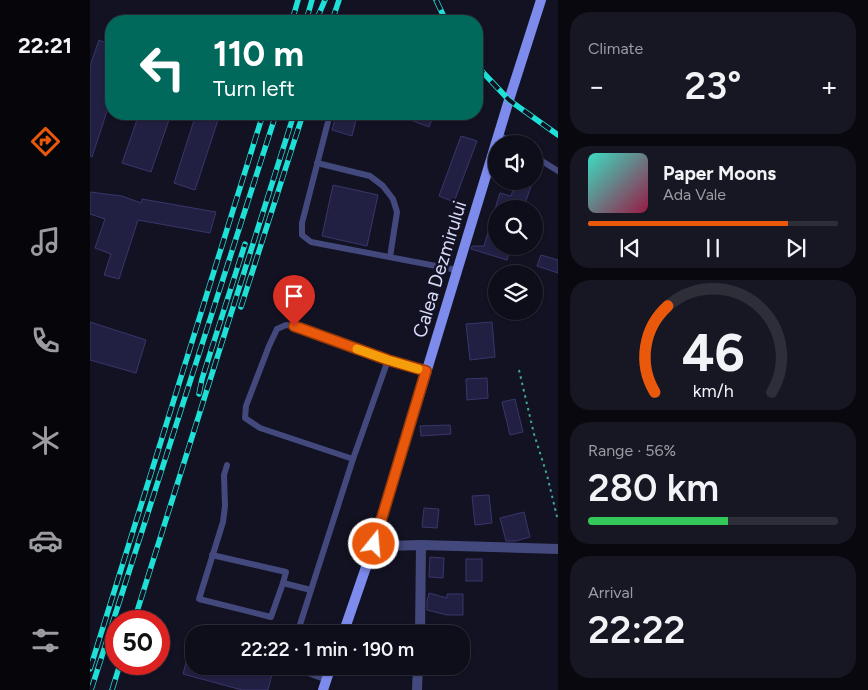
<!DOCTYPE html>
<meta charset="utf-8">
<style>
:root{--surface:#0e0e1a;--page:#171723;--text:#f1f3f6;--muted:#9b9ca2;--line:#2e2e39;--accent:#ea580c}
body{margin:0;font-family:Figtree,sans-serif;background:var(--page);color:var(--text);height:100vh;display:flex;flex-direction:column;font-size:19px;white-space:nowrap}
*{box-sizing:border-box;margin:0}
p{font-size:16px;color:var(--muted)}
.icon{flex:none;width:28px;height:28px;fill:none;stroke:currentColor;stroke-width:2;stroke-linecap:round;stroke-linejoin:round}
.map{position:relative;flex:1;overflow:hidden}
.sheet{display:flex;flex-direction:column;gap:12px;padding:12px;background:#08080e;width:310px}
.sheet>*{flex:none}
.hud{position:absolute;left:15px;top:15px;width:378px;height:105px;border-radius:20px;box-shadow:0 1px 4px #0004,0 0 0 1px var(--line);background:#00695c;color:#fff;overflow:hidden}
.tools{position:absolute;left:398px;top:135px;display:grid;gap:10px}
.tools a{display:grid;place-items:center;width:55px;height:55px;border-radius:50%;background:var(--surface);box-shadow:0 1px 4px #0004,0 0 0 1px var(--line);font-size:25px}
.speed{position:absolute;left:15px;top:610px;display:flex;gap:10px;font-size:25px;font-weight:700;text-align:center}
.speed>*{display:grid;place-content:center;width:65px;height:65px;border-radius:50%;background:var(--surface);box-shadow:0 1px 4px #0004,0 0 0 1px var(--line);line-height:1}
.speed .limit{border:8px solid #d22;background:#fff;color:#111}
.pin{position:absolute;display:grid;place-items:center;width:42px;height:42px;color:#fff;margin:-51px -21px;border-radius:50% 50% 50% 0;rotate:-45deg;box-shadow:0 0 5px #0007}
.pin .icon{rotate:45deg}
.me{position:absolute;width:55px;margin:-28px;rotate:17deg;stroke-linejoin:round;filter:drop-shadow(0 0 4px #0008)}
.turn{display:flex;align-items:center;gap:18px;height:105px;padding:0 25px;font-size:22px}
.turn .icon{width:65px;height:65px;stroke-width:2.5}
.turn b{display:block;font-size:35px;line-height:42px}
.big{font-size:38px;font-weight:600;line-height:1.1}
.sheet .widget{flex:1;display:flex;flex-direction:column;justify-content:center;gap:8px;min-width:0;padding:0 18px;border-radius:20px;background:var(--page)}
.sheet .dial{align-items:center;gap:0}
.dial svg{height:130px;overflow:visible;fill:none;stroke:var(--line);stroke-width:7;stroke-linecap:round;text-anchor:middle}
.dial text{fill:var(--text);stroke:none}
.song{display:flex;align-items:center;gap:15px}
.cover{width:60px;height:60px;border-radius:8px;background:linear-gradient(135deg,hsl(170 70% 55%),hsl(340 70% 35%))}
.played{height:5px;border-radius:2px;background:linear-gradient(90deg,var(--accent) 80%,var(--line) 80%)}
.keys{display:flex;justify-content:space-around;direction:ltr}
.heat{display:flex;justify-content:space-between;align-items:center;font-size:28px;direction:ltr}
.charge{height:8px;border-radius:4px;background:linear-gradient(90deg,#34c759 56%,var(--line) 0)}
.trip{position:absolute;left:95px;top:625px;width:285px;height:50px;border-radius:20px;background:var(--surface);box-shadow:0 1px 4px #0004,0 0 0 1px var(--line);font-weight:600;line-height:50px;text-align:center}
main{display:flex;flex:1;min-height:0}
.menu{display:flex;flex-direction:column;width:90px;justify-content:space-around;align-items:center;background:#06060a;color:var(--muted)}
.menu .icon{width:35px;height:35px}
.menu .active{color:var(--accent)}
.menu b{font-size:22px;color:var(--text)}
.map>svg:first-child{display:block}
.building{fill:#222042;stroke:#38366b}
.lines{fill:none;stroke-linecap:round;stroke-linejoin:round}
.path{stroke:#40a892;stroke-width:2;stroke-dasharray:2.5 4;stroke-linecap:butt}
.lane{stroke:#43497c;stroke-width:6}
.street{stroke:#43497c;stroke-width:10}
.secondary{stroke:#7d8bed;stroke-width:10}
.rail-casing{stroke:#1fe0d7;stroke-width:5.5}
.rail{stroke:#121223;stroke-width:4;stroke-dasharray:11;stroke-linecap:butt}
.route-casing{stroke:#983908;stroke-width:12}
.route{stroke:#ea580c;stroke-width:9}
.slow{stroke:#f59e0b;stroke-width:9}
.labels{text-anchor:middle;stroke-width:5;stroke-linejoin:round;paint-order:stroke}
.street-label{font-size:19px;fill:#d9dbfa;stroke:#121223}
</style>
<main>
<nav class="menu">
<b>22:21</b>
<svg class="icon active" aria-label="directions" viewBox="0 0 24 24"><path d="M12 3l9 9-9 9-9-9zM9 14v-3h6M13 9l2 2-2 2"/></svg>
<svg class="icon" aria-label="music" viewBox="0 0 24 24"><path d="M9 18V5l10-2v13"/><circle cx="6" cy="18" r="3"/><circle cx="16" cy="16" r="3"/></svg>
<svg class="icon" aria-label="phone" viewBox="0 0 24 24"><path d="M5 4h4l2 5-3 2q2 4 5 5l2-3 5 2v4C11 20 4 13 5 4z"/></svg>
<svg class="icon" aria-label="climate" viewBox="0 0 24 24"><path d="M12 3v18M4 7l16 10M4 17L20 7"/></svg>
<svg class="icon" aria-label="car" viewBox="0 0 24 24"><path d="M5 17H2v-5l4-1 3-4h7l3 4 3 1v5h-3M9 17h6M6 11h13"/><circle cx="7" cy="17" r="2"/><circle cx="17" cy="17" r="2"/></svg>
<svg class="icon" aria-label="filters" viewBox="0 0 24 24"><path d="M4 7h16M4 17h16"/><circle cx="9" cy="7" r="2"/><circle cx="15" cy="17" r="2"/></svg>
</nav>
<div class="map">
<svg width="468" height="690" viewBox="0 0 468 690">
<rect width="100%" height="100%" fill="#121223"/>
<!-- building -->
<g class="building">
<path d="M9,40L21,45V99L2,157L0,156V66Z"/>
<path d="M49,114H81L61,172L32,163Z"/>
<path d="M106,114H130L105,190L84,183Z"/>
<path d="M305,114H344L339,127Z"/>
<path d="M246,115L266,120L262,136L242,130Z"/>
<path d="M371,136L387,141L364,202L349,196Z"/>
<path d="M426,181H443L433,209H405L410,193L421,196Z"/>
<path d="M243,185L288,195L277,246L232,236Z"/>
<path d="M0,192L32,196L51,203L52,199L126,212L120,233L48,220L29,279L14,275L21,254L5,248L15,219L0,214Z"/>
<path d="M404,212L406,213V246H421L417,260L381,249L382,246H394Z"/>
<path d="M451,255L468,260V273L447,266Z"/>
<path d="M0,322L56,340L46,373L0,360Z"/>
<path d="M402,322L405,357L380,360L376,324Z"/>
<path d="M397,378L398,398L377,400L376,379Z"/>
<path d="M425,399L433,432L420,435L412,402Z"/>
<path d="M360,425L361,434L331,436L330,426Z"/>
<path d="M399,495L402,523L385,525L382,496Z"/>
<path d="M334,508L349,509L347,528L332,527Z"/>
<path d="M434,512L440,537L425,541H416L410,518Z"/>
<path d="M340,557L354,558L353,578L339,577Z"/>
<rect x="376" y="559" width="16" height="22"/>
<path d="M339,593L357,598V594H373V615H357L337,610V601Z"/>
<path d="M101,644L104,645V666H154L182,674L178,690H152L93,674Z"/>
</g>
<g class="lines">
<!-- path -->
<path class="path" d="M429,370L444,434L457,475L468,521"/>
<!-- lane -->
<g class="lane">
<path d="M240,114L212,223V235L221,242L367,270"/>
<path d="M408,134L424,144"/>
<path d="M444,156L468,171"/>
<path d="M227,163L280,176L293,186L303,199L307,212L300,257"/>
<path d="M263,459L170,428L155,418L156,406L179,346L187,329L196,325L204,326L298,360L336,371"/>
<path d="M137,465L134,475L135,506L133,522L109,599L181,617L193,583L221,590L207,634"/>
<path d="M122,555L196,572L193,583"/>
<path d="M221,590L263,459L298,360"/>
<path d="M199,666L237,680"/>
</g>
<!-- street -->
<g class="street">
<path d="M284,544L296,546L331,545L468,549"/>
<path d="M330,634L331,545"/>
<path d="M327,690L328,666"/>
</g>
<!-- secondary -->
<g class="secondary">
<path d="M253,634L284,544L419,100L451,0"/>
<path d="M233,690L241,666"/>
</g>
<!-- rail casing -->
<g class="rail-casing">
<g id="rail">
<path d="M346,0L356,21"/>
<path d="M202,21L208,0"/>
<path d="M216,21L222,0"/>
<path d="M226,21L235,0"/>
<path d="M242,21L249,0"/>
<path d="M386,65L419,100L468,135"/>
<path d="M151,307L213,114"/>
<path d="M109,394L112,379L155,244"/>
<path d="M44,621L204,114"/>
<path d="M0,669L173,114"/>
<path d="M1,690L186,114"/>
<path d="M22,690L30,664"/>
</g>
</g>
<!-- rail -->
<use href="#rail" class="rail"/>
</g>
<g class="lines">
<!-- route casing -->
<g class="route-casing">
<path id="route" d="M204,326L298,360L336,371L284,544"/>
</g>
<!-- route -->
<use href="#route" class="route"/>
<!-- slow -->
<path class="slow" d="M267,349L298,360L328,369"/>
</g>
<g class="labels">
<!-- street labels -->
<g class="street-label">
<text transform="translate(349 269) rotate(-73)" y="7">Calea Dezmirului</text>
</g>
</g>
</svg>
<div class="tools">
<a><svg class="icon" aria-label="sound" viewBox="0 0 24 24"><path d="M4 9h4l5-4v14l-5-4H4zM17 9q2 3 0 6"/></svg></a>
<a><svg class="icon" aria-label="search" viewBox="0 0 24 24"><circle cx="10" cy="10" r="6"/><path d="M15 15l6 6"/></svg></a>
<a><svg class="icon" aria-label="layers" viewBox="0 0 24 24"><path d="M12 4l9 5-9 5-9-5zM3 14l9 5 9-5"/></svg></a>
</div>
<div class="speed"><div class="limit">50</div></div>
<div class="pin" style="left:204px;top:326px;background:#d93025"><svg class="icon" aria-label="arrive" viewBox="0 0 24 24"><path d="M6 21V4h12l-3 4 3 4H6"/></svg></div>
<svg class="me" style="left:284px;top:544px" viewBox="-20 -20 40 40"><circle r="17" fill="#ea580c" stroke="#fff" stroke-width="3"/><path d="M0-11L8 9 0 5-8 9z" fill="#fff"/></svg>
<div class="trip">22:22 · 1 min · 190 m</div>
<div class="hud">
<div class="turn"><svg class="icon" aria-label="left" viewBox="0 0 24 24"><path d="M17 20v-9H6M10 6l-5 5 5 5"/></svg><div><b>110 m</b>Turn left</div></div>
</div>
</div>
<section class="sheet">
<div class="widget"><p>Climate</p>
<div class="heat"><a>−</a><b class="big">23°</b><a>+</a></div>
</div>
<div class="widget">
<div class="song"><i class="cover"></i><div><b>Paper Moons</b><p>Ada Vale</p></div></div>
<div class="played"></div>
<div class="keys"><svg class="icon" aria-label="previous" viewBox="0 0 24 24"><path d="M18 5L8 12l10 7zM5 5v14"/></svg><svg class="icon" aria-label="pause" viewBox="0 0 24 24"><path d="M8 5v14M16 5v14"/></svg><svg class="icon" aria-label="next" viewBox="0 0 24 24"><path d="M6 5l10 7-10 7zM19 5v14"/></svg></div>
</div>
<div class="widget dial"><svg viewBox="0 0 100 80">
<path d="M14 69A42 42 0 1 1 86 69"/>
<path d="M14 69A42 42 0 0 1 22 16" stroke="#ea580c"/>
<text x="50" y="56" font-size="32" font-weight="700">46</text>
<text x="50" y="72" font-size="11">km/h</text>
</svg></div>
<div class="widget"><p>Range · 56%</p><b class="big">280 km</b><div class="charge"></div></div>
<div class="widget"><p>Arrival</p><b class="big">22:22</b></div>
</section>
</main>
